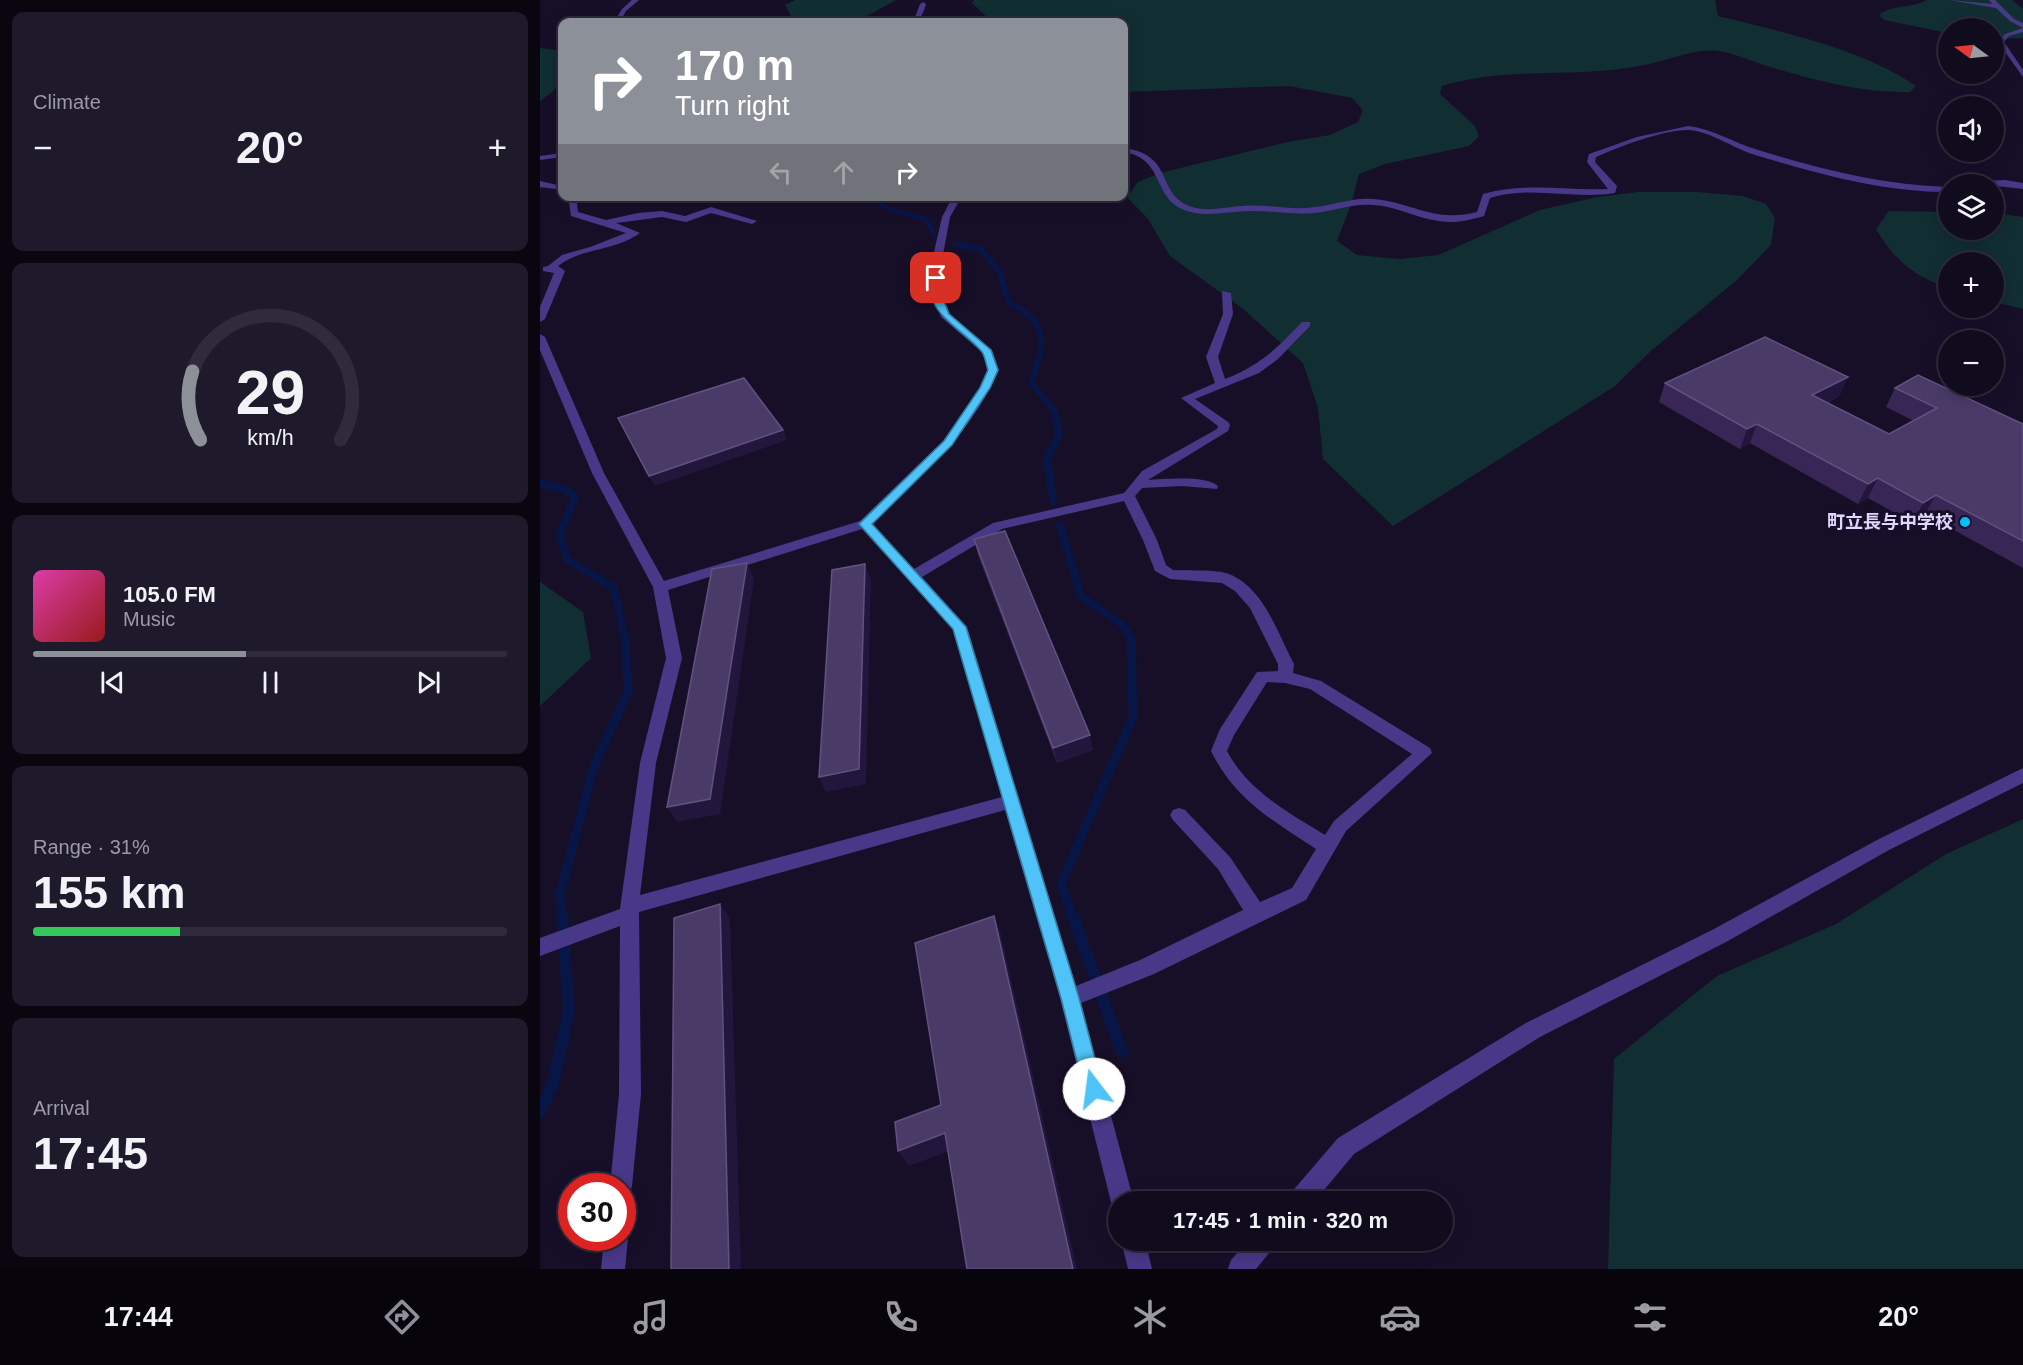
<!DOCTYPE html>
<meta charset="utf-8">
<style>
:root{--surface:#110b1e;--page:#1e192b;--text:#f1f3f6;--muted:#9c9ba4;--line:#302b3c;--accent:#8c9099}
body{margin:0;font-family:Helvetica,"Noto Sans JP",sans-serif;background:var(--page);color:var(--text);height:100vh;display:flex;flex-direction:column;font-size:22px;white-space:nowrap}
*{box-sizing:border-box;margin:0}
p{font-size:20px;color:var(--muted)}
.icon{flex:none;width:33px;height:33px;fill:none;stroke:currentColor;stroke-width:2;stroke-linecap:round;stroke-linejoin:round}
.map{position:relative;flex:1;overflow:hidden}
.details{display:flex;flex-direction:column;gap:12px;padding:12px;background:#090610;width:540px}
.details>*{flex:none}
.guide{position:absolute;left:18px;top:18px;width:570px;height:183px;border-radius:12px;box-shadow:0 3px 15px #0003,0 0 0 2px var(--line);background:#8c9099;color:#fff;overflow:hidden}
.needle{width:39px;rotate:285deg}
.buttons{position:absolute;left:1398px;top:18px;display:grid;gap:12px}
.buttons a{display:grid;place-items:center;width:66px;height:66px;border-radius:50%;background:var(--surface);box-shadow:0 3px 15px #0003,0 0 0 2px var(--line);font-size:30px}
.speed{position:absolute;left:18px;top:1173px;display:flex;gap:12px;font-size:30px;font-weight:700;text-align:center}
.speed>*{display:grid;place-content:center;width:78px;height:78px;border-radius:50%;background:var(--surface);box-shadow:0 3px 15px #0003,0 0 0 2px var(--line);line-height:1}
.speed .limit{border:9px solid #d22;background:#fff;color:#111}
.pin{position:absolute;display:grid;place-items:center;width:51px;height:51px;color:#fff;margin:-26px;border-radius:12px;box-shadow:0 3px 9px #0006}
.me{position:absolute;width:66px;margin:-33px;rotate:345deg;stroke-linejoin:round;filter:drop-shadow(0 0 4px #0008)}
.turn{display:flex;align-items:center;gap:21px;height:126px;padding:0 18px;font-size:27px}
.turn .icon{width:78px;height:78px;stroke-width:2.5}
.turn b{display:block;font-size:42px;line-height:51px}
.lanes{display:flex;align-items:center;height:57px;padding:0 18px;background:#0003;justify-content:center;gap:30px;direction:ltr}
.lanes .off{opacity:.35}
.big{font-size:45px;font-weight:800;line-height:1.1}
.details .card{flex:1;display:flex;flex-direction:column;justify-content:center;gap:9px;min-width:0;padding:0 21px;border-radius:12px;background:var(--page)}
.details .dial{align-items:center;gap:0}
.dial svg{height:156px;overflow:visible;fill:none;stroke:var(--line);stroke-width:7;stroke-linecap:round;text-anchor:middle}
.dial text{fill:var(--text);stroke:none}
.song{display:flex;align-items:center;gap:18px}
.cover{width:72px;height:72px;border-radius:9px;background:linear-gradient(135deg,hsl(320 70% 55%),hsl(0 70% 35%))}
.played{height:6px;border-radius:3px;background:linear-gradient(90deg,var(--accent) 45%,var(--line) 45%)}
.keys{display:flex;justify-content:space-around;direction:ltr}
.heat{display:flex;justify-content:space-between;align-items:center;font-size:33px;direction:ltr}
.charge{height:9px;border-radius:4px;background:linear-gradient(90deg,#34c759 31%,var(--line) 0)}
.trip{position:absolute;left:568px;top:1191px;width:345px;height:60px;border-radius:30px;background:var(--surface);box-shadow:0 3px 15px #0003,0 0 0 2px var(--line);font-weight:800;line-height:60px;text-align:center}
.tab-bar{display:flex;height:96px;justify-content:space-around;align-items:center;background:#07040c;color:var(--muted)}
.tab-bar .icon{width:42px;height:42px}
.tab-bar .on{color:var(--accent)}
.tab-bar b{font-size:27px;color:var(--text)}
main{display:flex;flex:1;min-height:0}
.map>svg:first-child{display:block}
.green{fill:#112e32}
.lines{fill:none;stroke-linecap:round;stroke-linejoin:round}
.stream-far4{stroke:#081547;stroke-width:4.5}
.stream-far3{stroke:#081547;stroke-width:6}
.stream-far2{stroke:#081547;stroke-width:8}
.stream-far1{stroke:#081547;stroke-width:9}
.stream{stroke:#081547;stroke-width:12}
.minor{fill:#483888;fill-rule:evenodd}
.wall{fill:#382756}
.shaded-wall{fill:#23163c}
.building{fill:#4a3a68;stroke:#625280;stroke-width:1.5}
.route{fill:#4fc3f7;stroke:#337fa1;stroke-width:1.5}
.poi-dot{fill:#02bdff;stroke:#170f28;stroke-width:2}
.labels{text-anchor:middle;stroke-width:6;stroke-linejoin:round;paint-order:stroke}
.poi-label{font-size:18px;font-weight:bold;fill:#e1d6ff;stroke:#170f28;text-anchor:end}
</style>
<main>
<section class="details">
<div class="card"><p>Climate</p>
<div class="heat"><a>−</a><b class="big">20°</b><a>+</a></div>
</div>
<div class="card dial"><svg viewBox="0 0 100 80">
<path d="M14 69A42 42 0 1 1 86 69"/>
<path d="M14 69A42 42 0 0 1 10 34" stroke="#8c9099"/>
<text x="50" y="56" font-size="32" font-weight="700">29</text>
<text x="50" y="72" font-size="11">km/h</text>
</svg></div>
<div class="card">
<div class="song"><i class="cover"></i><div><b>105.0 FM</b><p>Music</p></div></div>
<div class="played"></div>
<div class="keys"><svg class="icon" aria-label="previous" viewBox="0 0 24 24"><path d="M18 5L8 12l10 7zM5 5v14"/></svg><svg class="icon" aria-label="pause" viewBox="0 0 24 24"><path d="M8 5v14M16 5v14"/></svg><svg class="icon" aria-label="next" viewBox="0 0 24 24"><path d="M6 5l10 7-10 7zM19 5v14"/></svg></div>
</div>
<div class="card"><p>Range · 31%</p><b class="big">155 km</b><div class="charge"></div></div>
<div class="card"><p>Arrival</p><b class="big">17:45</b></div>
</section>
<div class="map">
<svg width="1483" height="1269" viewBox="0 0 1483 1269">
<rect width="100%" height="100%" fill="#170f28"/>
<!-- green -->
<g class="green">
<path d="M256,0H356L316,22H260L252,18L245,5Z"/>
<path d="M434,0H1175L1178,16C1245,33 1318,47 1376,86L1370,92C1320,93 1274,80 1227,66C1213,62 1199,55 1184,52C1159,46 1133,59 1109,64C1040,80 969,65 902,86L900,94L935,126L939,136L929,146L845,164L819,174L812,202L797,241L817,255L859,259L898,255L1000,210L1057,197L1098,192H1158L1203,196L1226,204L1235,218L1231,245L1197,280L1112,350L1075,386L853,526L783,459L778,408L763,363L702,308L630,256L608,219L587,197L598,182L620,173L747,142L790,135L818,122L823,110L812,98L749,86L584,92V22H452L432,3Z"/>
<path d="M1386,0H1472L1483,9V38L1454,39V28H1408V33L1344,20L1339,15C1352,4 1373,9 1386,0Z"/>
<path d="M0,48L22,51C23,77 23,86 0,101Z"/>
<path d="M1349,211L1408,212V230H1454V213L1483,217V309L1454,302V262H1408V288C1375,277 1354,260 1336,229Z"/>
<path d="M0,582L43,612L51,658L0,706Z"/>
<path d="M1483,819V1269H1068L1074,1059L1177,976L1296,924L1406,854Z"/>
</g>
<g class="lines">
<!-- stream-far4 -->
<g class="stream-far4">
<path d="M326,196L354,211L386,219L394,235"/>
<path d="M414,244L427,246"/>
</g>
<!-- stream-far3 -->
<path class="stream-far3" d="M419,245L441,249L460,273L469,303C510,321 505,347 491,383L515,412L516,420"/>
<!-- stream-far2 -->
<g class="stream-far2">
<path d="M0,483L26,490L35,497L19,536L28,560L74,588L85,640"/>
<path d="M513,501L507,459L519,435L516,419"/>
<path d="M520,525L541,596L584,626L591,640"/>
</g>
<!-- stream-far1 -->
<g class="stream-far1">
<path d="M22,918L20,894L54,766L88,692L85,638"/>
<path d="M533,918L521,884L593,717L591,638"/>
</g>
<!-- stream -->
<g class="stream">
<path d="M533,916L582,1052"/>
<path d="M0,1111L13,1084L29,1010L22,916"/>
</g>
<!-- minor -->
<g class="minor">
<path d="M92,0H99L86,11L80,22H74L82,9Z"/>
<path d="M1409,0L1452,4L1449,0H1455L1474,19L1483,23V28L1470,21L1456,8Z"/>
<path d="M383,2L386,4C383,15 380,22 367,22L376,15L380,4Z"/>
<path d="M1483,28V32L1469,36L1464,42L1483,70V77L1458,42L1465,34Z"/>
<path d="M1148,126C1173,129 1194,143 1218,150C1280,169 1343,185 1408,187V192C1342,192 1275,173 1212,154C1191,147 1170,131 1148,130C1122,130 1079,147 1056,157L1055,162L1077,186L1075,193C1033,200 992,185 950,198L944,216C929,220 915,224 899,221C876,218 856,206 833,205C813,203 794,211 774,213C754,215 735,211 715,211C692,210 668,218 647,211C611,199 626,159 584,152V148C636,155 615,195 652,207C668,212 687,207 702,206C724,204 745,209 766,208C789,207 811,197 834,199C874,203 894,223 937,212L943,194C985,182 1025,191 1068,189L1047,162L1049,154L1097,137Z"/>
<path d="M22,153V157L0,160V156Z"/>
<path d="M1465,180L1483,183V189L1439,184L1443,181Z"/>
<path d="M0,181L22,186V190L0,187Z"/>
<path d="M28,196H36L38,212L66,220L98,213L122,211L145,216L171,207L217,221L212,224L171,213L146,222L122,217L76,223L100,233C76,251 40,248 18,266L25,271L5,319L0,322V307L14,273L3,271V267L8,266L22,255L50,247L86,233L31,216Z"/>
<path d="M413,196H422L410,217L401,265V291L410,314L452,350L459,370C431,434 381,476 333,524L374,569L453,523L584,493L602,471L677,429L678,426L641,398L675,383L666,357L683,314L682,291L691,293L693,314L678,357L685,379C722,364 736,349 762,322H770V326L738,359L719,373L655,399L688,422L690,425L688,431L608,480C625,479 666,475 678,486L677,489L642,486L602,488L595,496L617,540L626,565L633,570C648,571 676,569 689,574C724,588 738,634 754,664L753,673L781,681L890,748L892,753L806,831L766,900L614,974L541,1003L594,1202H579V1212L575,1210L571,1202L520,998L465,810L99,912L101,1094L92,1186L89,1194L82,1197V1186H70L79,1094L80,926L0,956V938L80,909L100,763L126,658L113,587L52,473L0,350V334L5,337L64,473L124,581L320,521L404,440L439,388L447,370L443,353L401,317L391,291V265L402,217ZM584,501L603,540L615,571L630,579L682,583L695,591L710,608L738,664V671L717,672L680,729L671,751C695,800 732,820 776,849L752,888L720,902L690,857L645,810L639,808L633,810L630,815L633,820L678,869L703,910L600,960L536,986L427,627L382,577L462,529ZM322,529L413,629L462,797L100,895L116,763L142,658L128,590ZM727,682L745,683L770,689L872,754L794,821L785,835C748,812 708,791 687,751L694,735Z"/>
<path d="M1483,768V783L1349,850L1186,942L1000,1037L814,1154L774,1202H747L750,1194L798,1138L986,1023L1172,930L1337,840Z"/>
<path d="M82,1229L88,1238L85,1269H61L64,1238H82Z"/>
<path d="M581,1240H605L612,1269H588Z"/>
<path d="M709,1240H737L733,1248L716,1269H688L691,1260Z"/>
</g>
</g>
<!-- wall -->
<g class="wall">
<path d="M1308,377L1299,396L1287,403L1349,434L1374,421L1346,407L1355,388L1483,424V568L1385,514L1373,523L1328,498L1318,504L1210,443L1200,449L1119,402L1125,383Z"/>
<path d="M434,539L553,750L517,763L438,555Z"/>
</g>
<!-- shaded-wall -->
<g class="shaded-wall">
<path d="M1308,377L1299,396L1264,414L1272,395Z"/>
<path d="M1217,424L1210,443L1200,449L1207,429Z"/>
<path d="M243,430L247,440L115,486L109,476Z"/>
<path d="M1338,478L1328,498L1318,504L1328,484Z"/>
<path d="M1396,495L1385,514L1373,523L1383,503Z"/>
<path d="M207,563L214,579L180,814L137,822L127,807Z"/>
<path d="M325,564L331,580L326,784L286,792L279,777Z"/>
<path d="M550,735L553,750L517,763L513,748Z"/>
<path d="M180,904L190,918L201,1269H189Z"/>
<path d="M454,916L461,935L537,1269H533Z"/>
<path d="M405,1133L415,1149L369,1166L358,1151Z"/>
</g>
<!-- building -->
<g class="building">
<path d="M1225,337L1308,377L1272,395L1349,434L1397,408L1355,388L1378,375L1483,424V541L1396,495L1383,503L1338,478L1328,484L1217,424L1207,429L1125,383Z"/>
<path d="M204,378L243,430L109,476L78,418Z"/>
<path d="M465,531L550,735L513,748L434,539Z"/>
<path d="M207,563L170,799L127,807L172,569Z"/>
<path d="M325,564L319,769L279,777L292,570Z"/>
<path d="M180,904L189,1269H131L134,918Z"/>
<path d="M454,916L533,1269H427L405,1133L358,1151L355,1122L401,1105L375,943Z"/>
</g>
<!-- route -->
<path class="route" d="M392,276L400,278V291L409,314L451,350L458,370L450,388L412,445L332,524L426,627L539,998L563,1089L561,1095L554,1098L547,1095L544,1089L521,998L413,629L319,524L404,441L440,388L448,370C446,364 445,356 442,352C423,328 381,313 392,276Z"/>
<!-- markers -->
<circle class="poi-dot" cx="1425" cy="522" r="6"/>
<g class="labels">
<!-- poi labels -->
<g class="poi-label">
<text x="1413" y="528">町立長与中学校</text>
</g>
</g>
</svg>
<div class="buttons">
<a><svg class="needle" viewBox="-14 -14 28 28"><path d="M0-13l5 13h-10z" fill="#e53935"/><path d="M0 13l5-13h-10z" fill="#9c9ba4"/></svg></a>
<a><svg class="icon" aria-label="sound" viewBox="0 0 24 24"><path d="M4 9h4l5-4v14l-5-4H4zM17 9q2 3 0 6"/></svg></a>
<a><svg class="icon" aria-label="layers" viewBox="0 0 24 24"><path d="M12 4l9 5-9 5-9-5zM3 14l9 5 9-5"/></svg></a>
<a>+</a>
<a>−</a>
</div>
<div class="speed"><div class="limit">30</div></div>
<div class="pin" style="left:396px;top:278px;background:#d93025"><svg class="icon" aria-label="arrive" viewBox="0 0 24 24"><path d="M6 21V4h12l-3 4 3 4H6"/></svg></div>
<svg class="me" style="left:554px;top:1089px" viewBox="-20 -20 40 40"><circle r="19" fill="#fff"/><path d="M0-13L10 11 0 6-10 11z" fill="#4fc3f7"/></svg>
<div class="trip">17:45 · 1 min · 320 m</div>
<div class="guide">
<div class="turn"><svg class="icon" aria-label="right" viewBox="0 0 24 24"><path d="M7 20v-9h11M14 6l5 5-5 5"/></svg><div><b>170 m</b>Turn right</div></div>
<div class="lanes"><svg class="icon off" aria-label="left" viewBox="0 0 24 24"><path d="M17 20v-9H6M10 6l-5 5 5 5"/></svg><svg class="icon off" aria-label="ahead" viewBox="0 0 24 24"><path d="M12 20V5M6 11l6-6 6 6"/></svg><svg class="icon" aria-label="right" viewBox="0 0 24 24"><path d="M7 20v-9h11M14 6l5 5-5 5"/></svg></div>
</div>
</div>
</main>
<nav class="tab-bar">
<b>17:44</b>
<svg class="icon on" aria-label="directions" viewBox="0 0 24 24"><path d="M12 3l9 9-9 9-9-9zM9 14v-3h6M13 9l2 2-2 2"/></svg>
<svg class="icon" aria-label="music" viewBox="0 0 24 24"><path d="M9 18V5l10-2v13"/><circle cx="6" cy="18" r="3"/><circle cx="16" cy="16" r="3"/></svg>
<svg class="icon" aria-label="phone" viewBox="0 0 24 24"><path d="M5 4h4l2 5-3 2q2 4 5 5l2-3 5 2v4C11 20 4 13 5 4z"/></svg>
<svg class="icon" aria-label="climate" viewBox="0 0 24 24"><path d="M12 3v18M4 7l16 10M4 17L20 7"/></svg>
<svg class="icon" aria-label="car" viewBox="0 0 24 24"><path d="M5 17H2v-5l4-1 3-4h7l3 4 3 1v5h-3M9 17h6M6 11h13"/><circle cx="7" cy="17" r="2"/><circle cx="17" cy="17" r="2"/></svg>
<svg class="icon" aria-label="filters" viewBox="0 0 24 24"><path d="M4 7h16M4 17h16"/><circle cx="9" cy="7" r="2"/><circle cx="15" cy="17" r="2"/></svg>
<b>20°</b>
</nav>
